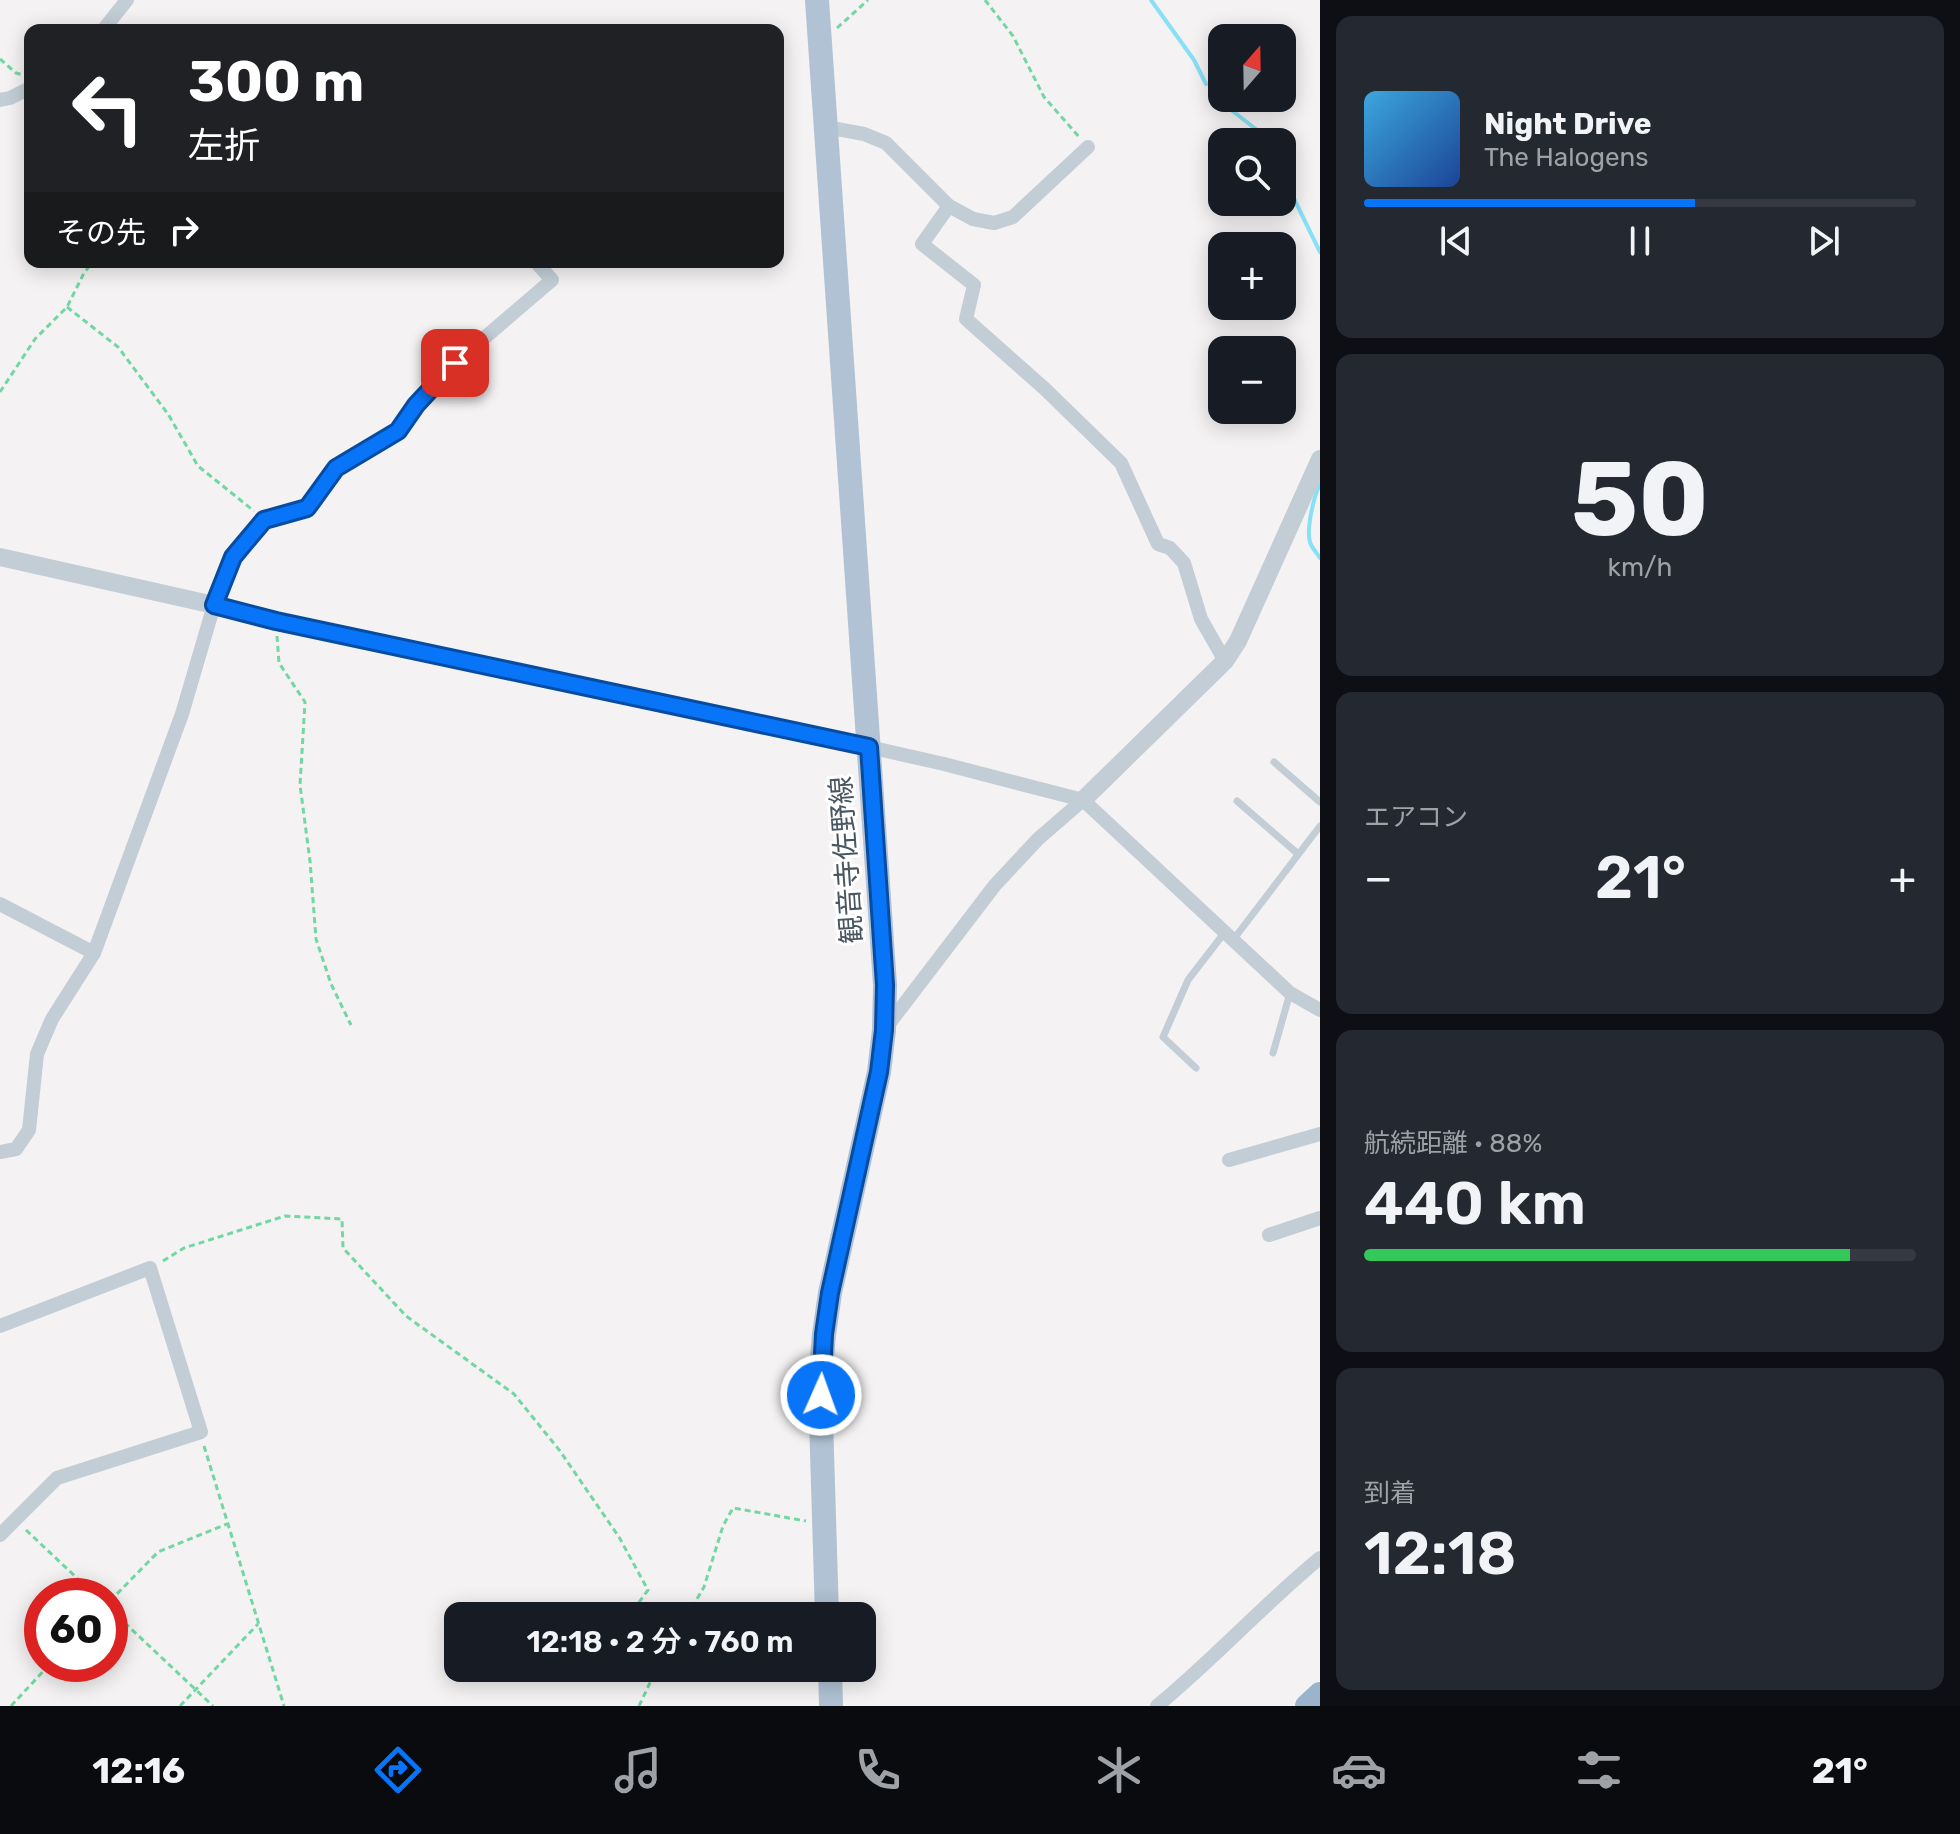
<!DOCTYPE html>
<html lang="ja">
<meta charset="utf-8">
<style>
:root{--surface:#171b24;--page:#242831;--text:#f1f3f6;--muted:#9ea1a6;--line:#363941;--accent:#0875f9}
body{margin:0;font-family:Rubik,"Noto Sans JP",sans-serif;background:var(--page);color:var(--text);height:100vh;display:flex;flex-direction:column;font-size:30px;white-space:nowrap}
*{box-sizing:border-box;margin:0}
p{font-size:26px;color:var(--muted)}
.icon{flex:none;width:44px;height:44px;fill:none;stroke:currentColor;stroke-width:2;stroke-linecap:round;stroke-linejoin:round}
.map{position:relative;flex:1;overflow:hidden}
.panel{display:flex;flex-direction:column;gap:16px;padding:16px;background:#0d0f14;width:640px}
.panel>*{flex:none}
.banner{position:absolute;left:24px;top:24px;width:760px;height:244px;border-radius:16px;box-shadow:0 4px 20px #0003;background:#202124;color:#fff;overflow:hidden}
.needle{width:52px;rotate:20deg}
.buttons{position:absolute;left:1208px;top:24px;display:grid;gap:16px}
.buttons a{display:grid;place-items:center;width:88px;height:88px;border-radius:16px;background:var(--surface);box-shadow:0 4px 20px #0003;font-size:40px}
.speed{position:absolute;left:24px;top:1578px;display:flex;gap:16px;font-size:40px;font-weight:700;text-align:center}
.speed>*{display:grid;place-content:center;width:104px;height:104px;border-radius:50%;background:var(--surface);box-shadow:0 4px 20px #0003;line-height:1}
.speed .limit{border:12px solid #d22;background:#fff;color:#111}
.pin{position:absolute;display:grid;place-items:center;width:68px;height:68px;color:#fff;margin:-34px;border-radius:16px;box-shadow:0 4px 12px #0006}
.me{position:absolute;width:88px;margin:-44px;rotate:2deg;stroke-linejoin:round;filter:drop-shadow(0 0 6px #0008)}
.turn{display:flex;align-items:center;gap:28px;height:168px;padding:0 32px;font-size:36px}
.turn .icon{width:104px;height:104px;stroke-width:2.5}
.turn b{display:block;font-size:56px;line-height:68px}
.then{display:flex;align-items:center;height:76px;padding:0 32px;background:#0003;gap:16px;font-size:30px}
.big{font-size:60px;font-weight:600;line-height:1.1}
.panel .card{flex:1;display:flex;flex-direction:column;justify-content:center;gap:12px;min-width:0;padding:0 28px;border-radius:16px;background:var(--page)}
.panel .dial{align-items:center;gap:0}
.dial b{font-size:104px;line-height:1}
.song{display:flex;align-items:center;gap:24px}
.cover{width:96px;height:96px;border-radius:12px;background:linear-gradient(135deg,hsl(200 70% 55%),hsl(220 70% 35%))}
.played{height:8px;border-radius:4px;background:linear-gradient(90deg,var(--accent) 60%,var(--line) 60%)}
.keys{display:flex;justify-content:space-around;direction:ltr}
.heat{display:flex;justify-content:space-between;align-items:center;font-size:44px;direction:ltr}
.charge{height:12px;border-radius:6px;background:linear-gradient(90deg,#34c759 88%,var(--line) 0)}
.trip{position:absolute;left:444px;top:1602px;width:432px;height:80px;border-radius:16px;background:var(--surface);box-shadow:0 4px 20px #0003;font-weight:600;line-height:80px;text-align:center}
.dock{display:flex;height:128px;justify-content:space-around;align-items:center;background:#090b0e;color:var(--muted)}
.dock .icon{width:56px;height:56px}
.dock .selected{color:var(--accent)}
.dock b{font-size:36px;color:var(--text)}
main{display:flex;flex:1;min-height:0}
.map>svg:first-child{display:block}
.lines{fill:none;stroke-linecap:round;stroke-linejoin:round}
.stream{stroke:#87e0f6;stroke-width:4}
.path{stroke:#72d7a3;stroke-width:3;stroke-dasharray:6 4;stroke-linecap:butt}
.service{stroke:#c2cdd5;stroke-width:7}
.minor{stroke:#c2cdd5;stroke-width:14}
.tertiary{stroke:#c2cdd5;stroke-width:18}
.primary{stroke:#b0c2d3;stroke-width:24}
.trunk{stroke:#9bb4cc;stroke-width:24}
.route-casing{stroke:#054ca2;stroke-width:20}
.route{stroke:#0875f9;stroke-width:14}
.labels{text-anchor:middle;stroke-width:6;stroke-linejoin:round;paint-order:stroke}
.street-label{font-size:28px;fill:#485662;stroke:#fff}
</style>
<main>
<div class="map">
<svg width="1320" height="1706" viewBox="0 0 1320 1706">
<rect width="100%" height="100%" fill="#f4f2f2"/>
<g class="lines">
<!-- stream -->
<g class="stream">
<path d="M1151,0L1194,60L1206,84"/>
<path d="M1230,109L1257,130L1265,142"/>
<path d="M1282,174L1320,252"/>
<path d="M1320,484C1314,496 1306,529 1310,542C1311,547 1317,553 1320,558"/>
</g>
<!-- path -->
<g class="path">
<path d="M985,0L1013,36L1044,97L1080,138"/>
<path d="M837,28L868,0"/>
<path d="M0,59L16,73L23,75"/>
<path d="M67,307L118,347L168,414L198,466L254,511"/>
<path d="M0,392L35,339L67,307L83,275L92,262"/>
<path d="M277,636L279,663L305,702L300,785L310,861L316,939L331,984L351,1025"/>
<path d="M163,1261L184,1248L285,1216L342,1219L343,1248L406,1316L514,1394L560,1451L619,1537L648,1590L631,1613L632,1616"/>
<path d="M204,1446L284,1706"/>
<path d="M26,1530L96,1596"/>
<path d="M110,1601L158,1552L227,1524"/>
<path d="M110,1609L213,1706"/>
<path d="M687,1616L704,1587L723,1526L733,1508L806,1521"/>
<path d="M11,1706L50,1664"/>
<path d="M180,1706L258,1624"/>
<path d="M639,1706L657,1668"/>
</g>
<!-- service -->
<g class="service">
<path d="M1274,762L1320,802"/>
<path d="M1237,801L1298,854"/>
<path d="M1233,940L1320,826"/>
<path d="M1273,1053L1290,993"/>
<path d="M1196,1068L1163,1037L1188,980L1225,932"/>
</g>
<!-- minor -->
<g class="minor">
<path d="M103,30L127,0"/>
<path d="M0,100L10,98L30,88"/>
<path d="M826,127L864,134L886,143L949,206L973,219L994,223L1013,217L1088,147"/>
<path d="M949,206L922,244L974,285L966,319L1045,389L1121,463L1158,544L1170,548L1184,563L1201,619L1225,661"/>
<path d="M869,747L944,764L1083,800L1290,993L1320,1010"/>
<path d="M0,904L94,953"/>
<path d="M885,1029L995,885L1038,839L1083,800"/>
<path d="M0,1152L16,1149L29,1130L37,1054L52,1019L94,953L182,714L214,605L233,557L264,520L307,508L336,468L398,431L416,405L455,363L552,280L536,262"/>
<path d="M1229,1160L1320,1134"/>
<path d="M1269,1235L1320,1218"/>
<path d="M0,1326L150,1268L201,1432L57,1478L0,1535"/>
<path d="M1157,1706C1214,1659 1263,1605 1320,1558"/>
</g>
<!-- tertiary -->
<g class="tertiary">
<path d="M0,557L214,605L276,621L869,747"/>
<path d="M1083,800L1225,661L1238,641L1320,459"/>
</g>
<!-- primary -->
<g class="primary">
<path d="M817,0L885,985L884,1030L879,1072L830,1293L824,1334L821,1370V1419L827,1616"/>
<path d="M830,1668L831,1706"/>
</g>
<!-- trunk -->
<path class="trunk" d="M1307,1706L1320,1694"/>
</g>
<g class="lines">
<!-- route casing -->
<g class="route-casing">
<path id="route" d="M455,363L416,405L398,431L336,468L307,508L264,520L233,557L214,605L276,621L869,747L885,985L884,1030L879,1072L830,1293L824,1334L821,1395"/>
</g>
<!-- route -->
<use href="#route" class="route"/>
</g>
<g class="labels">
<!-- street labels -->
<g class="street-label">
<text transform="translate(846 860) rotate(-94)" y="10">観音寺佐野線</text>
</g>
</g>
</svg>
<div class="buttons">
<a><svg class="needle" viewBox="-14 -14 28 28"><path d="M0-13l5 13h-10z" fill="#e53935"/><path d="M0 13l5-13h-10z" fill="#9ea1a6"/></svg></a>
<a><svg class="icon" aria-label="search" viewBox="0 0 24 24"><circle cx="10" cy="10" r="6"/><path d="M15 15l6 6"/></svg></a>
<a>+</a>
<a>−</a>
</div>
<div class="speed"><div class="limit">60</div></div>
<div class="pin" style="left:455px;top:363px;background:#d93025"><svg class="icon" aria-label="arrive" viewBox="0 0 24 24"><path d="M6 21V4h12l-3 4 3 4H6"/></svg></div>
<svg class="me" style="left:821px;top:1395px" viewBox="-20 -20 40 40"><circle r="17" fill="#0875f9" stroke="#fff" stroke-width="3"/><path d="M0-11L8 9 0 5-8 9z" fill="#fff"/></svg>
<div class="trip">12:18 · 2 分 · 760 m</div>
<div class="banner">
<div class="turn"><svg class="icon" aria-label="left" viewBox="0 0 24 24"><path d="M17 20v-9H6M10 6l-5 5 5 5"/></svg><div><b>300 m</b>左折</div></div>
<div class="then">その先<svg class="icon" aria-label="right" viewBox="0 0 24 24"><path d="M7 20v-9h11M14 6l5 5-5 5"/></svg></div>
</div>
</div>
<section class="panel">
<div class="card">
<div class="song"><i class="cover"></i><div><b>Night Drive</b><p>The Halogens</p></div></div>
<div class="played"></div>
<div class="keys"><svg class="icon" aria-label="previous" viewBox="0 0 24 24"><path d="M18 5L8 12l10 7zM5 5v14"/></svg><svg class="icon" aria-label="pause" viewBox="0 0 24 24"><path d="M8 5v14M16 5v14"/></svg><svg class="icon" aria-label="next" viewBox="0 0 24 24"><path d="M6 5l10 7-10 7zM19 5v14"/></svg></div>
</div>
<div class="card dial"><b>50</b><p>km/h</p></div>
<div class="card"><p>エアコン</p>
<div class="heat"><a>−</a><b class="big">21°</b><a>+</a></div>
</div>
<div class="card"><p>航続距離 · 88%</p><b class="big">440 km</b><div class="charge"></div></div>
<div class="card"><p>到着</p><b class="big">12:18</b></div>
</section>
</main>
<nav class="dock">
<b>12:16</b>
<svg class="icon selected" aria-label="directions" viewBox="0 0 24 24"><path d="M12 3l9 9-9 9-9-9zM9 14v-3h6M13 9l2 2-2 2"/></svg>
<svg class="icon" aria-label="music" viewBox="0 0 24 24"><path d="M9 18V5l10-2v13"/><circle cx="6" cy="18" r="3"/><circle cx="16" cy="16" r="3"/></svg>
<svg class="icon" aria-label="phone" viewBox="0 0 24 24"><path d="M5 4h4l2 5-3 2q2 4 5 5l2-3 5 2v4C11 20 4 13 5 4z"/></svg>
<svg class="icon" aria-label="climate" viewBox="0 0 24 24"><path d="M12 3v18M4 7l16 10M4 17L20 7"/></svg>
<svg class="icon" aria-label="car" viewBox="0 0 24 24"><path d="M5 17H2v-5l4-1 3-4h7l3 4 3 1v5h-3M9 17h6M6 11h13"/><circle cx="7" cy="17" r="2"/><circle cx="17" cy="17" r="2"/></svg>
<svg class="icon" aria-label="filters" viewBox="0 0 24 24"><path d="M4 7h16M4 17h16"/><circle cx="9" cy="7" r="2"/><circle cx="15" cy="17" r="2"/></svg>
<b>21°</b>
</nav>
